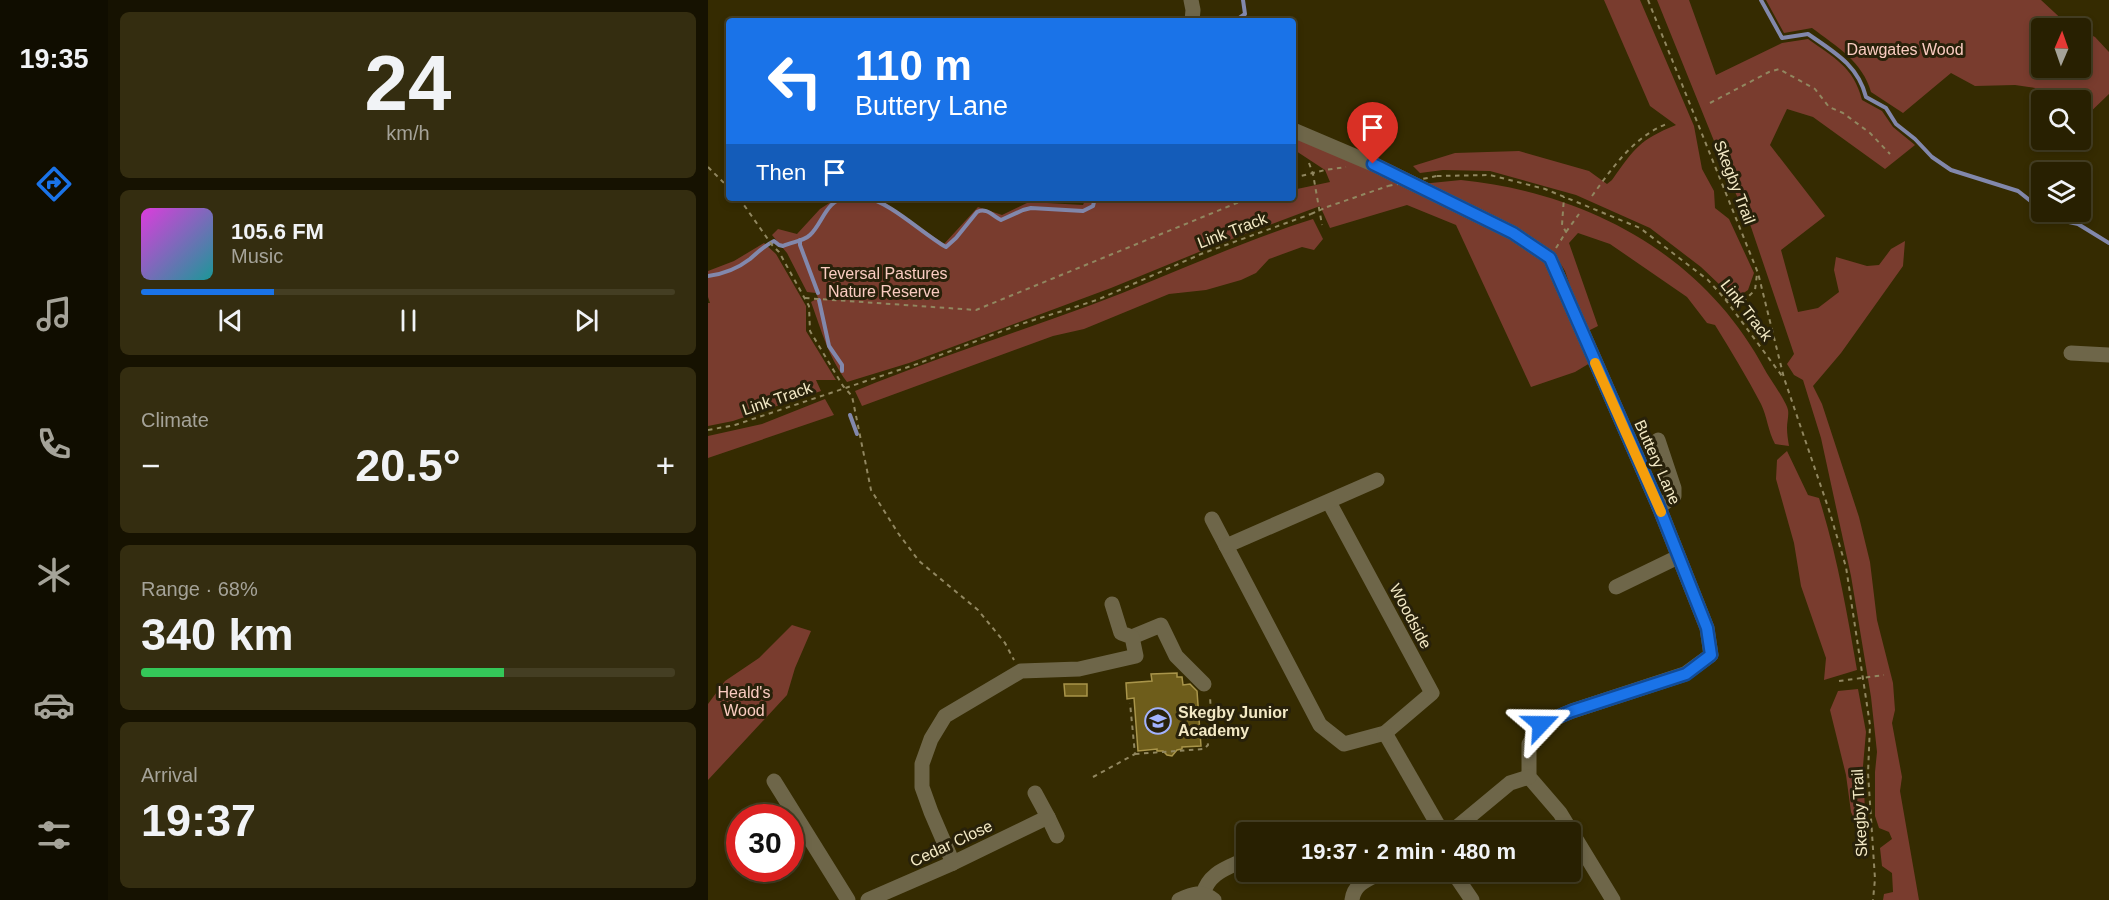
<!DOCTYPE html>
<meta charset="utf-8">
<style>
:root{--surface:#282001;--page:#342d10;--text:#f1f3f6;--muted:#a5a399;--line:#443e23;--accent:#1a73e8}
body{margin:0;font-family:Helvetica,sans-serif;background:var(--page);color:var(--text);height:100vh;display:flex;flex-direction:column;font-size:22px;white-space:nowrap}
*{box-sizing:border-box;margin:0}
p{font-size:20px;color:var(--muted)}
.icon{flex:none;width:33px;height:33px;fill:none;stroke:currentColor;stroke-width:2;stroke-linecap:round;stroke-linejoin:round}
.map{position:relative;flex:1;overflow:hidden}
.sheet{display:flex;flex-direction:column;gap:12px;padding:12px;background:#161201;width:600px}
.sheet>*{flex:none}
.banner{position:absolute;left:18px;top:18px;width:570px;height:183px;border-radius:6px;box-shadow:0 3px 9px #0003,0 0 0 2px var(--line);background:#1a73e8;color:#fff;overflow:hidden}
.needle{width:39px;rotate:2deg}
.tools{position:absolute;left:1323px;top:18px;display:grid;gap:12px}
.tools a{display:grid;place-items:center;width:60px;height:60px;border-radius:6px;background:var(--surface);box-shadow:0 3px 9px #0003,0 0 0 2px var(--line);font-size:30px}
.speed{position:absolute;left:18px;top:804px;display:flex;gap:12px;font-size:30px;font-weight:700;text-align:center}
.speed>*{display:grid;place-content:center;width:78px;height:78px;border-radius:50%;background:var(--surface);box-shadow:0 3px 9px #0003,0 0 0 2px var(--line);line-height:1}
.speed .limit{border:9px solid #d22;background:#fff;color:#111}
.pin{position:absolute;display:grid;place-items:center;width:51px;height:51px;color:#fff;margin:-62px -26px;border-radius:50% 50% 50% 0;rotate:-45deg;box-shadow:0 0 6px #0007}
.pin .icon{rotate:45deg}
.me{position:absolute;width:66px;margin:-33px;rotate:67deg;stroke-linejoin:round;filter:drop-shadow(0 0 4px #0008)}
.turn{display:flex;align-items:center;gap:21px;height:126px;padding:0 30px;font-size:27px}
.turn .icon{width:78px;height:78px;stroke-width:2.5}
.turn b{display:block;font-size:42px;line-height:51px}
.then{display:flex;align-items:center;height:57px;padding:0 30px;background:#0003;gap:12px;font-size:22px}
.big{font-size:45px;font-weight:700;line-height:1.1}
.sheet .card{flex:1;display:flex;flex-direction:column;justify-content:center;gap:9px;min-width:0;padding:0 21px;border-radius:9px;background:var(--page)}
.sheet .dial{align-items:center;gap:0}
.dial b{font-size:78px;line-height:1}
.song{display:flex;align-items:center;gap:18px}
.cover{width:72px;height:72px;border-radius:9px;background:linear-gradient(135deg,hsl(300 70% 55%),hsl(180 70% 35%))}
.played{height:6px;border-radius:3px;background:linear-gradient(90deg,var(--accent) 25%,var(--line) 25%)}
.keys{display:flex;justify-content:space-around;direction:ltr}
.heat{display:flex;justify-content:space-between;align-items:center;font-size:33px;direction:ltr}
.charge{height:9px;border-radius:4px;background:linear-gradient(90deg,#34c759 68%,var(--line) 0)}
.trip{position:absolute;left:528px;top:822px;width:345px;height:60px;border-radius:6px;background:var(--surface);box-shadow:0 3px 9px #0003,0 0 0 2px var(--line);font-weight:700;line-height:60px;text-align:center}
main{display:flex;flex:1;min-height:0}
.tab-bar{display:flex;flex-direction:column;width:108px;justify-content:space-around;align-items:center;background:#100d00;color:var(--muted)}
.tab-bar .icon{width:42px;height:42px}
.tab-bar .current{color:var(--accent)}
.tab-bar b{font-size:27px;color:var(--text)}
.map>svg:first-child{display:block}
.green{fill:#793c2e}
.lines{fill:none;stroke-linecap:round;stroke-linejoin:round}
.stream{stroke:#8288ac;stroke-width:4}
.building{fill:#6e5d1b;stroke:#a9954a;stroke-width:1.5}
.path{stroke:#918760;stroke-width:2;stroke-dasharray:4.5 4.5;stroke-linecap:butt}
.minor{stroke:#6e6649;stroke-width:15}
.path-bridge{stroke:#918760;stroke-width:2;stroke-dasharray:4.5 4.5;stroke-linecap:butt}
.route-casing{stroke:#114b97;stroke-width:15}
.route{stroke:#1a73e8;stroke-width:10}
.slow{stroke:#f59e0b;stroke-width:10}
.labels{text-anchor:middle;stroke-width:6;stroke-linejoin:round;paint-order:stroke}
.park-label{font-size:16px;fill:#faccc1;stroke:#28210a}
.street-label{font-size:16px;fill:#f3e9c5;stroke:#28210a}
.poi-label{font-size:16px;font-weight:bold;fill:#f3e9c5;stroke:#28210a;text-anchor:start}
</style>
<main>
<nav class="tab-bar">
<b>19:35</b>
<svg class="icon current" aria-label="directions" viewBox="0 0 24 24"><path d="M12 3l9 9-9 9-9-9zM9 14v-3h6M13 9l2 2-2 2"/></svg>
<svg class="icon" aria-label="music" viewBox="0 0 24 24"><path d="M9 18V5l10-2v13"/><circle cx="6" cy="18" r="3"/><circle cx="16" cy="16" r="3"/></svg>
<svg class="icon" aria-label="phone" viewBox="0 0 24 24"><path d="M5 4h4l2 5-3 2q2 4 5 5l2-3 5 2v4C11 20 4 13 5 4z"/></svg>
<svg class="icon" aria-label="climate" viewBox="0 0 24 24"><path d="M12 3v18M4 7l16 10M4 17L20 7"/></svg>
<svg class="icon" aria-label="car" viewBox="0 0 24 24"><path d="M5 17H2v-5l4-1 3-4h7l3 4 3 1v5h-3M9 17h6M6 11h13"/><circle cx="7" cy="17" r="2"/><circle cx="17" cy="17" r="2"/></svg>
<svg class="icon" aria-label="filters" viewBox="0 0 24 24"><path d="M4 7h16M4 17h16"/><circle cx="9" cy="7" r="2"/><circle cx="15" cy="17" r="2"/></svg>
</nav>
<section class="sheet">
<div class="card dial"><b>24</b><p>km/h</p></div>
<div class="card">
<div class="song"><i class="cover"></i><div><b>105.6 FM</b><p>Music</p></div></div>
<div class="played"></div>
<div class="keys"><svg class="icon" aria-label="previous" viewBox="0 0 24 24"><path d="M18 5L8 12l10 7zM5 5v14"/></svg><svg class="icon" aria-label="pause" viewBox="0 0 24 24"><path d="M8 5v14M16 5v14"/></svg><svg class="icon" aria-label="next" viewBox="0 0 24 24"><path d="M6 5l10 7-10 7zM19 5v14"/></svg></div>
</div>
<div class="card"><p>Climate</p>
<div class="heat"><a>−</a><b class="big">20.5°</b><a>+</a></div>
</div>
<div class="card"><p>Range · 68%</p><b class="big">340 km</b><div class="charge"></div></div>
<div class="card"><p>Arrival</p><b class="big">19:37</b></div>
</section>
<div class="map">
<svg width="1401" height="900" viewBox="0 0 1401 900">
<rect width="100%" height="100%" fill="#352b01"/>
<!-- green -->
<g class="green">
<path d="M896,0H932L986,126L994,169L1006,191L1007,208L1021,219L1046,273L1040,290L1031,296L1013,286L993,267L942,228L868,195L782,171L735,170L712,173L705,166L747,153L811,151L881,171L899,184L904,180C927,148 931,140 968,125L942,106Z"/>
<path d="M949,0H981L1008,75L1074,43L1100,39C1125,57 1146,67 1154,100L1174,111L1185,127L1207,145L1177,169L1105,117L1079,109L1062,145L1117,216L1073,250L1090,312L1110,308L1131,292L1126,270L1128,257L1159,266L1171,265L1183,249L1197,241L1195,266L1133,353L1105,386L1114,404L1151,517L1162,562L1169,620L1185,683L1187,710L1184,723L1194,777L1192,791L1211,900H1175L1176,894L1185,892L1184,873L1174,866L1172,848L1184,839L1181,832L1171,828L1167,816V772L1169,752L1163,697L1143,576L1113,438L1095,380L1086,375L1079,364L1086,354L1043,227L1023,183Z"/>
<path d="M1058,0H1333L1360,25L1369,28H1334V68H1372L1373,30L1387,37L1401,52V94L1373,121L1372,100H1335L1327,88L1307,85L1267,86L1243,73L1195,113L1163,92C1155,62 1128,46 1104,28L1076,33Z"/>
<path d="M585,135L753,212L840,261L882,363L867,372L823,387L748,225L699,205L622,228L612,206L508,245L403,288L201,363L139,382C120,356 114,332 103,302L110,298L108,293L99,292L79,253L64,235L70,229L89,234L112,209L129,198H170L236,244L270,207L294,215L321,202L375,205L378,198H585V175L589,189L622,182L617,170L585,149Z"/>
<path d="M753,180C880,193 996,255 1057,370C1062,379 1078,401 1080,410C1081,415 1079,422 1079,428C1079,434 1080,440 1081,446L1067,444C1060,431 1059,416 1053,404C1039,377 1023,351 1007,325L999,323L979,297L902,244L870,233L861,243L890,326L878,332L857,271L851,261L713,184Z"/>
<path d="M605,219L615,239L606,250L594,247L561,259L548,273L533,280L498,290L461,294L376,329L345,336L154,406L147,391C225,359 304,334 383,305C458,277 529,243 605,219Z"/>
<path d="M56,243L68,254L98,306V331L128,380H108L113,391L25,421L0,426V303H2L0,297V271L26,261Z"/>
<path d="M117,399L126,415L0,458V436L54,424Z"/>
<path d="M1079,451L1100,495L1111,498C1129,555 1139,612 1149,670L1116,680L1118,658L1093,586L1086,543L1068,479L1069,460Z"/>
<path d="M84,625L103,631L87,668L79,695L0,780V704L17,681L51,658Z"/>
<path d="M1150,689L1158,732L1155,766L1158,835L1155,843L1150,842V827L1143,812L1138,775L1122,710L1130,691Z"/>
</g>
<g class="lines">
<!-- stream -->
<g class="stream">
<path d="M1053,0L1074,38L1100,34C1126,52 1150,65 1158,97L1178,108L1188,124L1207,139L1224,157L1243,170L1310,191L1334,210"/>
<path d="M527,21L537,14L535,0"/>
<path d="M158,198C181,201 215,234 238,247L248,238L269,212C278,207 285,216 293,220L315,210L323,208L375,211L385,206L387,198"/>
<path d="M1336,212L1347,219L1370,224L1401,243"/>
<path d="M92,240V245L110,293"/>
<path d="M0,276C16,274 29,269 42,259C50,252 56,246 66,241L71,245L75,246C84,242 96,241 102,235C115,223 118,199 139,198"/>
<path d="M111,300L121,346L134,365V371"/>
<path d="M142,415L149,434"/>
</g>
</g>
<!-- building -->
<g class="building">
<path d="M469,673V677H474L475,685L482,684L489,691L493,746L474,747V749L469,750L464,756L459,755L455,751H449V749L430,751L426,698L419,699L418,683L444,681L443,674Z"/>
<path d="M356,684H379V696H357Z"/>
</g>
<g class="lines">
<!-- path -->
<g class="path">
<path d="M940,0L1050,273L1076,378L1121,510L1138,567L1162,725L1160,773L1167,879L1165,900"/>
<path d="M1002,103L1061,72L1071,69L1107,89L1121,107L1135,113L1162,133L1182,154"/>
<path d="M601,163L605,174L614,225"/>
<path d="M0,167L21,188"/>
<path d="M729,176L782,175L837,189L932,228L1000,280L1017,299L1074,376"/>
<path d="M585,178L617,170L638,167"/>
<path d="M884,196C905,167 926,136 961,123"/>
<path d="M31,198L64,245L71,252L101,306L102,331L135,386L144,396L163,490L190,533L211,561L270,610L297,643L306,660"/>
<path d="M619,207L680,186"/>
<path d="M858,232L871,214"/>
<path d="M848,248L858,232L854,225L856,197"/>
<path d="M97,298L268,310L541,198"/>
<path d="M1017,299L1035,302L1047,290L1049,274"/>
<path d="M0,430L27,425L209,364L310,325L389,300L493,254L603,214"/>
<path d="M427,754L496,749L500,745L498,730L503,715L502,696"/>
<path d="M385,777L427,754L422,703"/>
</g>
<!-- minor -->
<g class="minor">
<path d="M483,0L485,10L484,21"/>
<path d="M585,130L665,164L805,233L842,258L951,507L999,628L1003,655L977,674L864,711L833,724L821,744V777L852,813L905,900"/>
<path d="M1363,353L1401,355"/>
<path d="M950,440L966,488V496L951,507"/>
<path d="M504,519L612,725L636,744L677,733L724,693L621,502"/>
<path d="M518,546L669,480"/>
<path d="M908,587L970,557"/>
<path d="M424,637L453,625L468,656L496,684"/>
<path d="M677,733L734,832"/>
<path d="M66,781L140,900"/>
<path d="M340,817L349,836"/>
<path d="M743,832L802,783L821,777"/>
<path d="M245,863L223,812L214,787V764L223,739L237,716L313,671L371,669L428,656L424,637L413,633L404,604"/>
<path d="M745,872L764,900"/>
<path d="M495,894C501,872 520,868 538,859"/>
<path d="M160,900L245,863L340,817L327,793"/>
<path d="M471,900C484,894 494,890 506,900"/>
<path d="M644,900C646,883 661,879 674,872"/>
</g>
<!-- path-bridge -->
<g class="path-bridge">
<path d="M680,186L729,176"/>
<path d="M603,214L619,207"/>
<path d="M1131,681L1176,675"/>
</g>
</g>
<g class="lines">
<!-- route casing -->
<g class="route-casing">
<path id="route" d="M665,164L805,233L842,258L951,507L999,628L1003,655L978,674L864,711L833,724"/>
</g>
<!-- route -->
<use href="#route" class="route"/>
<!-- slow -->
<path class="slow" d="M887,363L953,512"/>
</g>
<!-- icons -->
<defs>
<g id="school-ring" transform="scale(1.35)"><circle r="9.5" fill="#28210a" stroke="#a2b2fd" stroke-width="1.5"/><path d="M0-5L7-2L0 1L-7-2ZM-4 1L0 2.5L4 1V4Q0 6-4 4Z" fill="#a2b2fd"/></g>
</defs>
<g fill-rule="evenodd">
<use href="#school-ring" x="450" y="721"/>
</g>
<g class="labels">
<!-- park labels -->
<g class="park-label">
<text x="1197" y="55">Dawgates Wood</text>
<text x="176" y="279">Teversal Pastures<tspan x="176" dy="18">Nature Reserve</tspan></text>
<text x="36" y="698">Heald's<tspan x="36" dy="18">Wood</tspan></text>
</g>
<!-- street labels -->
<g class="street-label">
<text transform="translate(1027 182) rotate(69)" y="6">Skegby Trail</text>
<text transform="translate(524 230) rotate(-21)" y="6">Link Track</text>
<text transform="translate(1039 310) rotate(52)" y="6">Link Track</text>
<text transform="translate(69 398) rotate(-19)" y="6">Link Track</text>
<text transform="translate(950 462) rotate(66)" y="6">Buttery Lane</text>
<text transform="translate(703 616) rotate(62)" y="6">Woodside</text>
<text transform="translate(1151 813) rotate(-93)" y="6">Skegby Trail</text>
<text transform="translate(243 843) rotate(-25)" y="6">Cedar Close</text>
</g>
<!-- poi labels -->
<g class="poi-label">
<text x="470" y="718">Skegby Junior<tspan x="470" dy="18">Academy</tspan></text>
</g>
</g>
</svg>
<div class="tools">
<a><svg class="needle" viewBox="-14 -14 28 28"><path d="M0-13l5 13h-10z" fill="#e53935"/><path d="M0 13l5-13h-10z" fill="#a5a399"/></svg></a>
<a><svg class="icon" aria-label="search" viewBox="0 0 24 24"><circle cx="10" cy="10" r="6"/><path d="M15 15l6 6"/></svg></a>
<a><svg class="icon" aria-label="layers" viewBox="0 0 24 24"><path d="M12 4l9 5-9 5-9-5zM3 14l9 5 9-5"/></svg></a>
</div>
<div class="speed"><div class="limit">30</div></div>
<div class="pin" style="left:665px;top:164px;background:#d93025"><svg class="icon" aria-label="arrive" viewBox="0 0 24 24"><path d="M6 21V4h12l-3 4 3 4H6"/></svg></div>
<svg class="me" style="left:833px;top:724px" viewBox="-20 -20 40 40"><path d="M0-17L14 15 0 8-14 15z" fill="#1a73e8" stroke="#fff" stroke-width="4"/></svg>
<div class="trip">19:37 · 2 min · 480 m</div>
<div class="banner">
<div class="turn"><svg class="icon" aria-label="left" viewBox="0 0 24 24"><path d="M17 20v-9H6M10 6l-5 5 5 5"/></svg><div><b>110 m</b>Buttery Lane</div></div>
<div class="then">Then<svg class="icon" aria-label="arrive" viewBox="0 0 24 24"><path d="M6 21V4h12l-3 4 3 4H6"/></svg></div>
</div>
</div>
</main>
